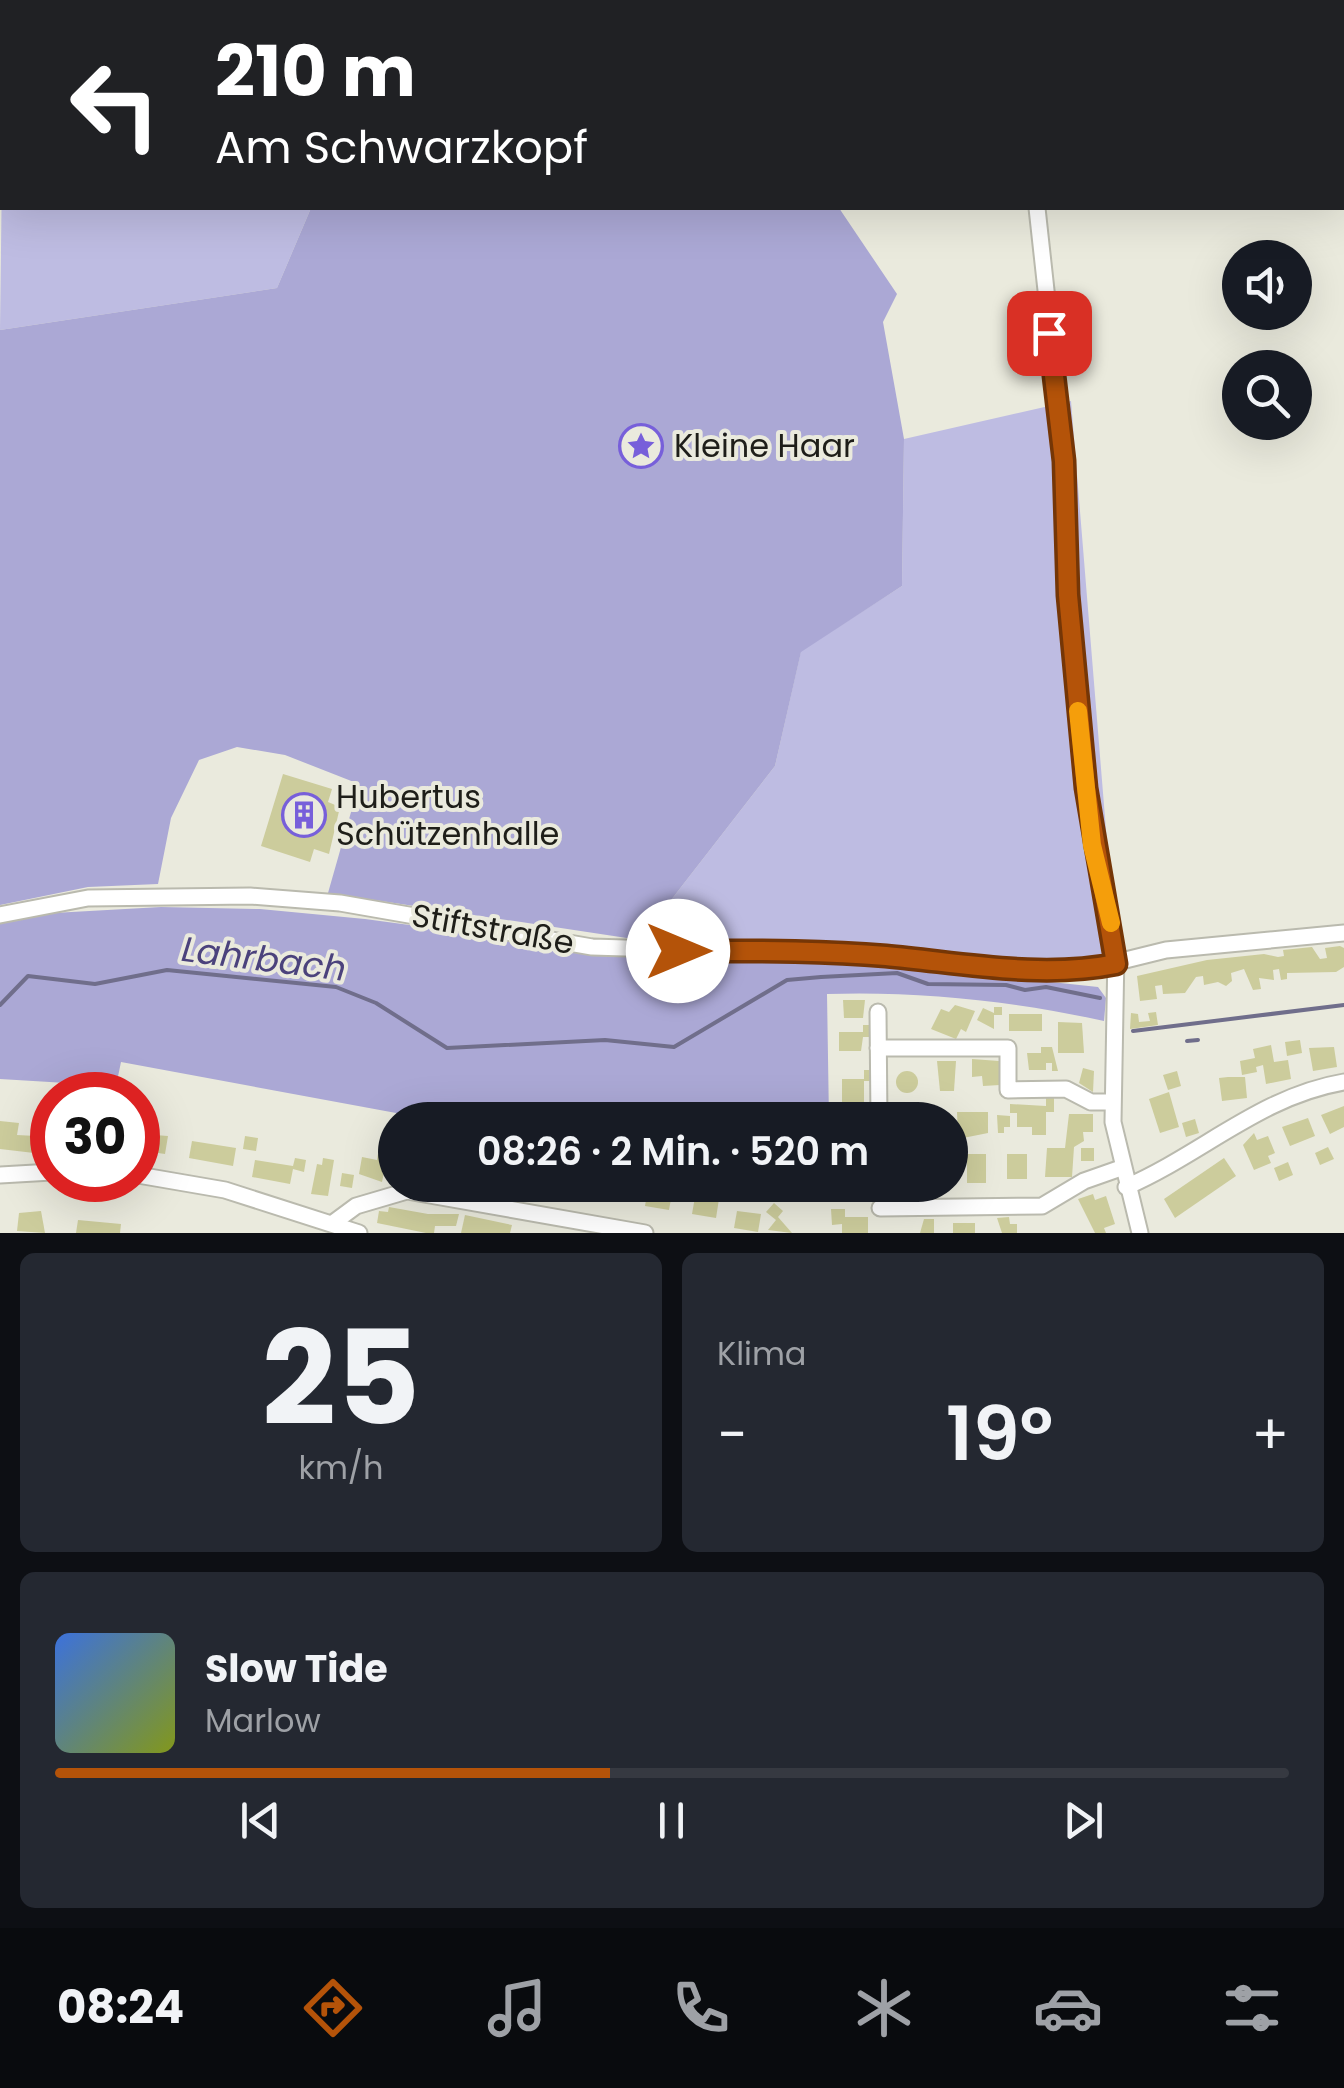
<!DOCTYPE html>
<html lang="de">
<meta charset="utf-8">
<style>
:root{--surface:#171b24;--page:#242831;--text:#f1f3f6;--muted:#9ea1a6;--line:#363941;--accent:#b45309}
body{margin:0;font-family:Poppins,sans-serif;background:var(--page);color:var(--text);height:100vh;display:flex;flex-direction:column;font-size:38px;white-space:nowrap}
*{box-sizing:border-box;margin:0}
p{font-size:32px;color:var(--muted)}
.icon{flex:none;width:55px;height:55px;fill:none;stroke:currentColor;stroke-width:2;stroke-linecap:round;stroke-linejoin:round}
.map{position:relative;height:1233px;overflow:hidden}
.panel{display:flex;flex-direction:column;gap:20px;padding:20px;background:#0d0f14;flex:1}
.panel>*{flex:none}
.top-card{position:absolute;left:0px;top:0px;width:1345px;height:210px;box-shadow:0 10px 40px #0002;background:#202124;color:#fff;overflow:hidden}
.controls{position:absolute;left:1222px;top:240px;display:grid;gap:20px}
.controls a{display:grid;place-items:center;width:90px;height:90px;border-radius:50%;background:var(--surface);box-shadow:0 10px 40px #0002;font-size:50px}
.speed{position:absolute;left:30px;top:1072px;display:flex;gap:20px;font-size:50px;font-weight:700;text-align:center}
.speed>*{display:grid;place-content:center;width:130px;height:130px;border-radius:50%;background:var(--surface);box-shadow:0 10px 40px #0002;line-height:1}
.speed .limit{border:15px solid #d22;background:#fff;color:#111}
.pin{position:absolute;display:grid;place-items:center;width:85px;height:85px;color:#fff;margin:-42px;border-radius:20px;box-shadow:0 5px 15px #0006}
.me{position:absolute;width:110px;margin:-55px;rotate:90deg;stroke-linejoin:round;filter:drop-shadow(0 0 8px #0008)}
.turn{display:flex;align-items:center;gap:35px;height:210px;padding:0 50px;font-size:45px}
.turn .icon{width:130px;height:130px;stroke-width:2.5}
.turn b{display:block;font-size:70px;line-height:85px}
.big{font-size:75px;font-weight:600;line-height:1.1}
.panel .card{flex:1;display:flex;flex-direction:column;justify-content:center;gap:15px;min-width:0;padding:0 35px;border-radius:15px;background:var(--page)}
.panel .dial{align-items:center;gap:0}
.dial b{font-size:130px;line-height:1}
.song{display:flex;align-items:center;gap:30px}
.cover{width:120px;height:120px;border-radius:15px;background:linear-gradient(135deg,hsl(220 70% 55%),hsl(70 70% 35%))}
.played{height:10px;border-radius:5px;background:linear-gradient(90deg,var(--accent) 45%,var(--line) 45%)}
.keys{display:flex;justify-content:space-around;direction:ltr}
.heat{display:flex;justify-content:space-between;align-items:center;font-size:55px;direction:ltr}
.panel .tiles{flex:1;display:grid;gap:20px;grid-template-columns:1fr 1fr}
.card:last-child{grid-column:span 2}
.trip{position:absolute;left:378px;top:1102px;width:590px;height:100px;border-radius:50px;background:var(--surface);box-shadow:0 10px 40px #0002;font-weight:600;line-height:100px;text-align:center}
.dock{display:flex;height:160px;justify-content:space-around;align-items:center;background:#090b0e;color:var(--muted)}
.dock .icon{width:70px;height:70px}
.dock .active{color:var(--accent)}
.dock b{font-size:45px;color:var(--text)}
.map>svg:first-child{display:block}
.green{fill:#bebce2}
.forest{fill:#aba8d5}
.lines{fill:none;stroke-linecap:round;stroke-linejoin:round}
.stream{stroke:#706e8b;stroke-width:4}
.building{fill:#cccc9c}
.minor-casing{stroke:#babaae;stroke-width:19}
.minor{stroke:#fff;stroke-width:15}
.route-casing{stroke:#753606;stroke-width:25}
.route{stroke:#b45309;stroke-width:18}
.slow{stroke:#f59e0b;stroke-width:18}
.labels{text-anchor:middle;stroke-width:8;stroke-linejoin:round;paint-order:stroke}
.poi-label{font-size:32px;fill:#1e1e19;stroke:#eaeadd;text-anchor:start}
.street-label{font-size:32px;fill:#1e1e19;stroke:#eaeadd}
.water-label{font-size:35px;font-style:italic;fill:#4b427c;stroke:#eaeadd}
</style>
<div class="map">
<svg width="1344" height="1233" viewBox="0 0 1344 1233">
<rect width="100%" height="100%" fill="#eaeadd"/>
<!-- green -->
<g class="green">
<path d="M636,0H1050L1049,2Z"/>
<path d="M2,169V208H311L277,288L0,330Z"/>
<path d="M1071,401L1116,952C1038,976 961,952 880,948C800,943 720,942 640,940L775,766L801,651L902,586L904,439Z"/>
</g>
<!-- forest -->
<g class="forest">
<path d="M311,208H839L897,294L883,322L904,439L902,586L801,652L775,766L640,940L328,893L359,784L285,755L237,747L199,760L171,818L158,884L88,887L0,905V330L277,288Z"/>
<path d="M161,907L260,909L365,919L639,956L881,964L1098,987L1106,998L1104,1021C1015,1001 918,991 827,994L829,1120H434L121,1062L116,1086L0,1079V916Z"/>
</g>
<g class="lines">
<!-- stream -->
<g class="stream">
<path d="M0,1005L28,976L95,984L167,970L336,987L376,1003L447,1048L605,1040L674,1047L787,980L821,977L897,973L928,984L1006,985L1025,990L1046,987L1100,998"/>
<path d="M1133,1031L1344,1005"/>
<path d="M1187,1041L1198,1040"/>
</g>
</g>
<!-- building -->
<g class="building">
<path d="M283,774L332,789L328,802L340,807L329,854L314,849L310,862L261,846Z"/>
<path d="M1340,946L1344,948V967L1336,972L1287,973V979L1281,980L1279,969L1273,970L1274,980L1259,978L1261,989L1253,990L1244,969L1231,973L1232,981L1226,986L1218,982L1204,985L1203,976L1196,977L1185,993L1163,994L1162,985L1155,986L1157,999L1140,1001L1137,976L1207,960L1264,954L1278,957L1284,956L1283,950L1312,947L1320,959L1327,958L1325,948Z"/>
<path d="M843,1000H865L863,1018H844Z"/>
<path d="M955,1005L975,1011L966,1032L961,1029L956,1039L931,1029L941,1009L949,1012Z"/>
<path d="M994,1007H1002V1015H994V1029L977,1020L983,1008L994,1013Z"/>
<path d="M1156,1012L1158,1025L1130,1029L1131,1013L1138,1014L1139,1022L1150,1021L1148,1013Z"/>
<rect x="1009" y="1014" width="33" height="17"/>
<path d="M1058,1022L1082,1023L1084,1053H1058Z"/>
<path d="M863,1025H873V1037H863L861,1051H839V1032H863Z"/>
<path d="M1300,1040L1302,1053L1287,1056L1285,1042Z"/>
<path d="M1271,1045L1274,1062L1288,1060L1291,1079L1266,1084L1263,1065L1256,1067L1257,1072L1242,1075L1240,1061L1255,1058L1253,1049Z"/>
<path d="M1041,1047H1052L1058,1071H1052V1063H1046V1070H1029L1027,1053H1041Z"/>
<path d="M1334,1047L1337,1067L1313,1071L1309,1048Z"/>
<path d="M972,1059L999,1061L1000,1085L983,1086L982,1076L972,1077Z"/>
<path d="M937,1061H956L954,1091H940Z"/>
<path d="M1083,1068L1094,1071L1093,1092L1079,1083Z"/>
<path d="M864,1070H874V1081H864V1108H873L869,1120H862V1109H842V1079H864Z"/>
<circle cx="907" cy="1082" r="11"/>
<path d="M1177,1071L1181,1086L1168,1090L1163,1075Z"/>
<path d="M1228,1077H1245L1247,1098L1222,1101L1219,1078Z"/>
<path d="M1169,1092L1179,1127L1160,1133L1149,1099Z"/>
<path d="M1046,1098H1054V1112H1046V1135H1032V1127H1017V1113H1010V1104L1046,1106Z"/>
<path d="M1344,1106V1127L1330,1134L1321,1115Z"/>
<rect x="901" y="1112" width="31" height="8"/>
<path d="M957,1112H988V1133L958,1139Z"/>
<path d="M1069,1114H1093V1132H1083L1084,1141L1074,1147L1072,1177H1045L1047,1148H1065Z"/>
<path d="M39,1115L52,1117L49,1135L36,1133Z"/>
<path d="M997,1115L1010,1116V1127H1004V1133H998Z"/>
<path d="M1308,1118L1315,1136L1290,1146L1282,1127Z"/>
<path d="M1195,1119L1199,1133L1186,1137L1182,1123Z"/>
<path d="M138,1120L144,1121L141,1134L168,1136L165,1154L138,1150Z"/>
<path d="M0,1121L19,1123L17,1135L36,1136L34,1153L0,1149Z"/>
<path d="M1254,1133L1257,1140L1268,1136L1275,1153L1268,1156L1271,1163L1254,1170L1243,1145Z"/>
<path d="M245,1136L258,1138L256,1151L243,1149Z"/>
<path d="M192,1141L236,1148L233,1166L189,1158Z"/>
<path d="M379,1147L389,1148L382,1182L359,1174L362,1157L377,1160Z"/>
<path d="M1328,1147L1334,1159L1320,1165L1315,1153Z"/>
<rect x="1081" y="1148" width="13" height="13"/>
<rect x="967" y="1154" width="19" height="29"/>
<rect x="1007" y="1154" width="20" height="25"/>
<path d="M295,1158L306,1160L304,1172L293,1169L290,1184L252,1177L255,1160L293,1166Z"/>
<path d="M323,1158L334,1160L328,1196L311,1194L317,1164L322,1165Z"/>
<path d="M1224,1158L1236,1176L1175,1218L1164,1199Z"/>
<path d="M1288,1162L1293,1175L1279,1181L1274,1168Z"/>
<path d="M342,1173L354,1175L352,1188L340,1186Z"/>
<path d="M599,1185H623L620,1202L596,1198Z"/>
<rect x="917" y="1185" width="14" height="14"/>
<circle cx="682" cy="1193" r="7"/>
<path d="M648,1188L672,1193L669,1210L645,1206Z"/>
<path d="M804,1188L824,1190V1201L795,1198Z"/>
<path d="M1093,1194L1095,1200L1106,1196L1115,1224L1104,1228L1106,1233H1095L1078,1199Z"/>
<path d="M695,1197L719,1199L716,1218L692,1214Z"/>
<path d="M774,1203L783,1211L778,1217L792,1233L768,1230L776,1220L766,1212Z"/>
<path d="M389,1207L428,1214H459L456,1226H435L434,1233H426L377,1223L379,1211L388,1212Z"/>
<path d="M831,1209H845V1217H868V1233H842V1224L832,1225Z"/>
<path d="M41,1211L45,1233L17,1231L19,1213Z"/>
<path d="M737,1211L761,1214L758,1232L734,1228Z"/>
<path d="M465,1215L512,1225L510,1233H461Z"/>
<path d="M1009,1217L1010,1224H1017V1233H1002L997,1218Z"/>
<path d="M924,1219H934V1233H920Z"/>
<path d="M78,1220L121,1224L120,1233H76Z"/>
<rect x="953" y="1223" width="22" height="10"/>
</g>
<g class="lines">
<!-- minor casing -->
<g class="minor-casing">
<g id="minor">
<path d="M1035,2V0"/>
<path d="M1037,208L1059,409L1068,595L1086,788L1092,845L1116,952L1113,1122L1140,1233"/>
<path d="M0,915L88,898L250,896L340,903L592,947L883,956L1027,970L1089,969L1166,950L1344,933"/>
<path d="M878,1012L879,1120"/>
<path d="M878,1048H1008V1090L1066,1089L1091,1102H1112"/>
<path d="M0,1175L52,1172"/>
<path d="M138,1175L225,1190L359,1233"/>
<path d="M1126,1187C1202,1154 1261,1096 1344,1082"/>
<path d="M880,1208L1042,1206L1084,1181L1121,1168"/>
<path d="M333,1223L356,1206L407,1191L645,1233"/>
</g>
</g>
<!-- minor -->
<use href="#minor" class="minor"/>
</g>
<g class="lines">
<!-- route casing -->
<g class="route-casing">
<path id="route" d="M678,951C747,951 817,950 886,956C963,963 1040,979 1116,964L1086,788L1068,595L1064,461L1049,333"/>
</g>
<!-- route -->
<use href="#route" class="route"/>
<!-- slow -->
<path class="slow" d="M1078,711L1092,845L1111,923"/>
</g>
<!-- icons -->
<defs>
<g id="sight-ring" transform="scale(2.25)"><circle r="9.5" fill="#eaeadd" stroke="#775fda" stroke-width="1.5"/><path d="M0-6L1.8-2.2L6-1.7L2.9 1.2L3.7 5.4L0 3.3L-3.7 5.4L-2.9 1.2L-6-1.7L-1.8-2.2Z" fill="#775fda"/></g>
<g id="building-ring" transform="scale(2.25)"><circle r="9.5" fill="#eaeadd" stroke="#775fda" stroke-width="1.5"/><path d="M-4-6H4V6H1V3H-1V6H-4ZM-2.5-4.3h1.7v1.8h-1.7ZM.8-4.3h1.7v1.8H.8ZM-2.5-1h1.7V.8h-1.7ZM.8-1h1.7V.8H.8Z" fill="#775fda"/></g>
</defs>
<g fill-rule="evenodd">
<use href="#sight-ring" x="641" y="446"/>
<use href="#building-ring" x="304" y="815"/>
</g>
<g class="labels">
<!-- poi labels -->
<g class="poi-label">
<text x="674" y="457">Kleine Haar</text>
<text x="336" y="808">Hubertus<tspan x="336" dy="37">Schützenhalle</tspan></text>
</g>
<!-- street labels -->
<g class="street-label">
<text transform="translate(493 929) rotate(10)" y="11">Stiftstraße</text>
</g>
<!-- water labels -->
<g class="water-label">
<text transform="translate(264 959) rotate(7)" y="12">Lahrbach</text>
</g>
</g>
</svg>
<div class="controls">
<a><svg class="icon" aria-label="sound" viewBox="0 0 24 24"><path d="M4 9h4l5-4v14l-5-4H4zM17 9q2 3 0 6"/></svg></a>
<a><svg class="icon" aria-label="search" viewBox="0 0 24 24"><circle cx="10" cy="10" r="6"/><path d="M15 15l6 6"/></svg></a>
</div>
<div class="speed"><div class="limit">30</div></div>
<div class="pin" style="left:1049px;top:333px;background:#d93025"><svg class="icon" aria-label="arrive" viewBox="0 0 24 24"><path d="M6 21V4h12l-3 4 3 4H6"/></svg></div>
<svg class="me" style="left:678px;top:951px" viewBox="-20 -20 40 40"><circle r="19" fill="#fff"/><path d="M0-13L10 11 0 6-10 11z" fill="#b45309"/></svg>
<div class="trip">08:26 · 2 Min. · 520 m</div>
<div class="top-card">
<div class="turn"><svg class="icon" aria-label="left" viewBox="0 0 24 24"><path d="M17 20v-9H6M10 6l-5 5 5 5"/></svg><div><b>210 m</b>Am Schwarzkopf</div></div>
</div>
</div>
<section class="panel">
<div class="tiles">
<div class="card dial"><b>25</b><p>km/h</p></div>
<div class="card"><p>Klima</p>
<div class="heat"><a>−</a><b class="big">19°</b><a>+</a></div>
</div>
<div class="card">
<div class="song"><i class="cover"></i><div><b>Slow Tide</b><p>Marlow</p></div></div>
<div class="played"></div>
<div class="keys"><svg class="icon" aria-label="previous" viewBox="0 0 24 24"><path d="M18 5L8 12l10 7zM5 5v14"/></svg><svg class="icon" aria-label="pause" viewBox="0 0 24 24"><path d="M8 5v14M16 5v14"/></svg><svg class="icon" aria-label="next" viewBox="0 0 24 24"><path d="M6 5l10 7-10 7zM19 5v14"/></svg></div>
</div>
</div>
</section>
<nav class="dock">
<b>08:24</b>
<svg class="icon active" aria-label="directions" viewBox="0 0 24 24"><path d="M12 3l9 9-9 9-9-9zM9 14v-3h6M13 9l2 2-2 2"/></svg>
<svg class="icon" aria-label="music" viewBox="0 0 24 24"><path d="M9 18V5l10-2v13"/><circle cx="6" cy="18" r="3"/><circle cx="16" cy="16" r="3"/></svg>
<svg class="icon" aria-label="phone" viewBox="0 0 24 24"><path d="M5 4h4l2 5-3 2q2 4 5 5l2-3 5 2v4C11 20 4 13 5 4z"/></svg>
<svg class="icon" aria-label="climate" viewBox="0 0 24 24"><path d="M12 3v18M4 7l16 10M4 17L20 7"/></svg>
<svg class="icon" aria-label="car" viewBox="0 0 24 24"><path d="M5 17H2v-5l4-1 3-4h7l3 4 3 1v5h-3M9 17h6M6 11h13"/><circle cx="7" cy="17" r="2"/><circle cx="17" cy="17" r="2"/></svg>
<svg class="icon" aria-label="filters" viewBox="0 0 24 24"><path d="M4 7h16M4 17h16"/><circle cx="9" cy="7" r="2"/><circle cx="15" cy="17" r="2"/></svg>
</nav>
